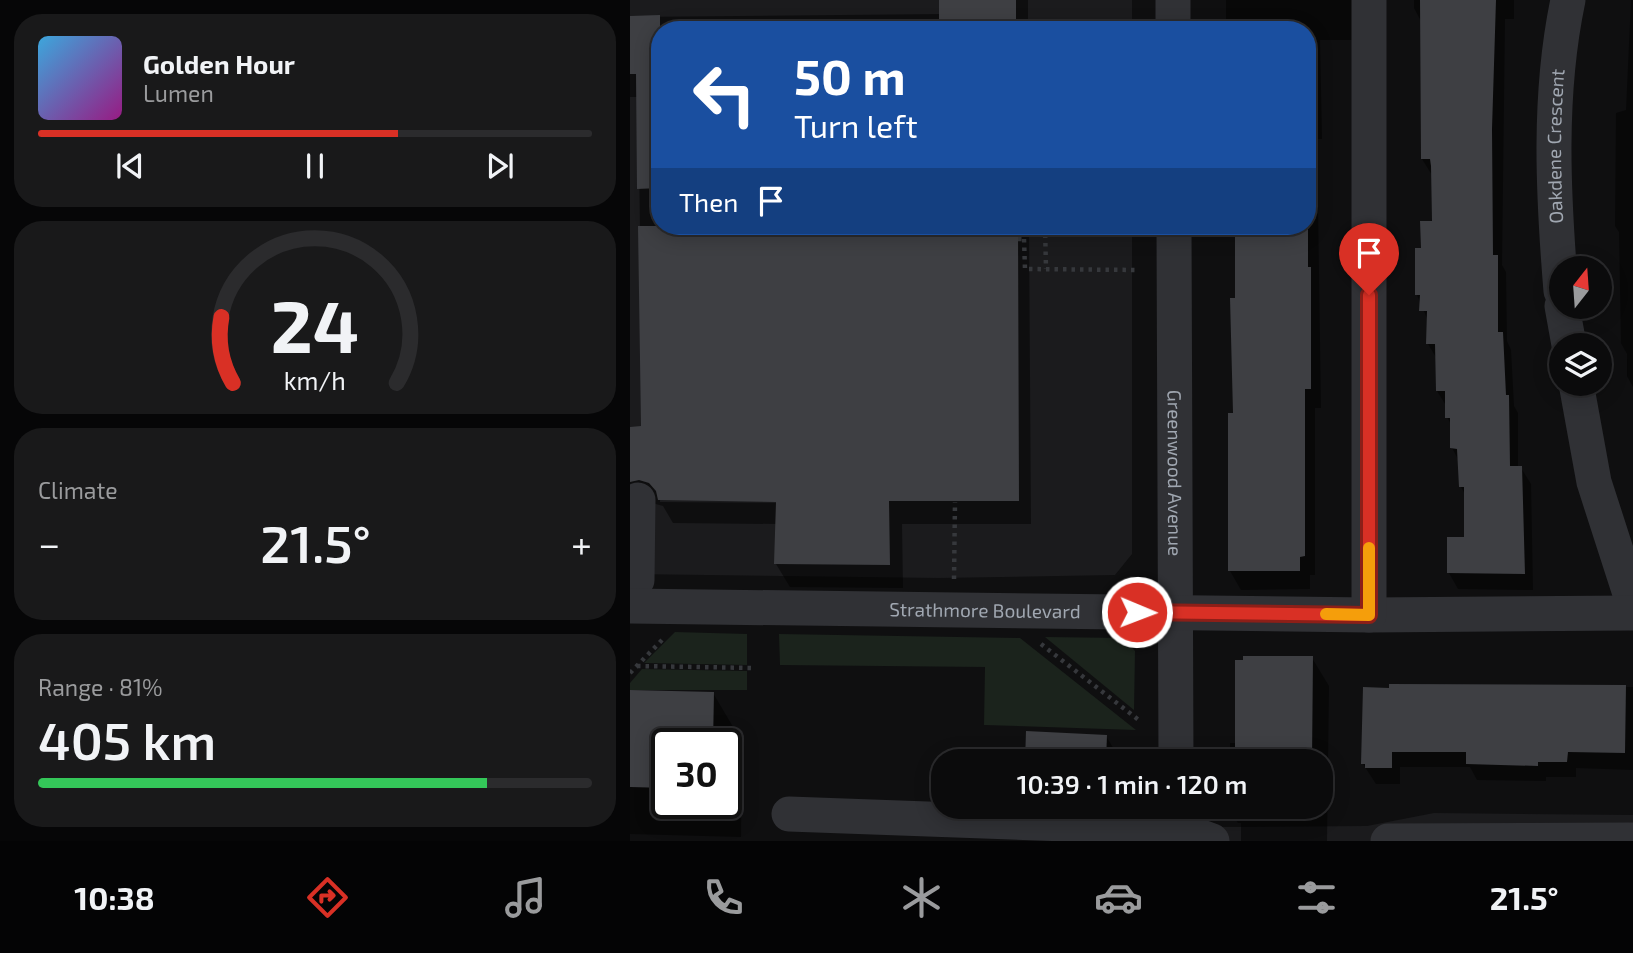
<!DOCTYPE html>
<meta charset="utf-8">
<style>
:root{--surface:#0b0b0c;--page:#19191a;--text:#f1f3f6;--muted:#9a9b9d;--line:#2b2b2d;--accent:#d93025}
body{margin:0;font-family:"Exo 2",sans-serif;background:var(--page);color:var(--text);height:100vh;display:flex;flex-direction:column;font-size:26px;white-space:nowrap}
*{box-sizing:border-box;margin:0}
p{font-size:23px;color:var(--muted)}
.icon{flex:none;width:38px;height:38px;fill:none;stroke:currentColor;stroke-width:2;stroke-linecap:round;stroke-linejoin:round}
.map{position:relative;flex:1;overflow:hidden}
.drawer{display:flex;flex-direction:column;gap:14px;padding:14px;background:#060607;width:630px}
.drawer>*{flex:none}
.top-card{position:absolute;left:21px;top:21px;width:665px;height:214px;border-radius:28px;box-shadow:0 4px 18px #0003,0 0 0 2px var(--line);background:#1a4fa0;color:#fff;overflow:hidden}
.needle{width:46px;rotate:17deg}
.fabs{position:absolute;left:919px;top:256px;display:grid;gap:14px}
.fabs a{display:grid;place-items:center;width:63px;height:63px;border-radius:50%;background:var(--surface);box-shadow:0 4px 18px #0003,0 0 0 2px var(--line);font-size:35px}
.speed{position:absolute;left:21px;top:728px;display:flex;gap:14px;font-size:35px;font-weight:700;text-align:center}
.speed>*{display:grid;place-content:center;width:91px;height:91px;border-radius:50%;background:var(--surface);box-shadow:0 4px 18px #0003,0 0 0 2px var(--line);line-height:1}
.speed .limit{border:4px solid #111;border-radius:10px;background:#fff;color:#111}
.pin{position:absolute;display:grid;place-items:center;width:60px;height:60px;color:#fff;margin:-72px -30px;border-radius:50% 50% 50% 0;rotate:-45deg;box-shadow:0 0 7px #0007}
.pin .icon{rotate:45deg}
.me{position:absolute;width:77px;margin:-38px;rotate:91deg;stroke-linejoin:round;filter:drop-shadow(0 0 5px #0008)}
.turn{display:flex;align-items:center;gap:24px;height:147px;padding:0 28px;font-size:32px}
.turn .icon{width:91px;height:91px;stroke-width:2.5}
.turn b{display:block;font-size:49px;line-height:60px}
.then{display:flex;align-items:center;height:66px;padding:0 28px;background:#0003;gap:14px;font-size:26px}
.big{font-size:52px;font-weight:600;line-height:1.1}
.drawer .widget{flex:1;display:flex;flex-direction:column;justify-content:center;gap:10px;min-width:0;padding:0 24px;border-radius:28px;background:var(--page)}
.drawer .dial{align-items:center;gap:0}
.dial svg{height:182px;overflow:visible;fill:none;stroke:var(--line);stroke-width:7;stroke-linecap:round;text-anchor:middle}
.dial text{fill:var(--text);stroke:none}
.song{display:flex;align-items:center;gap:21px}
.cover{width:84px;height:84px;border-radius:10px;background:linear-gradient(135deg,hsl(200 70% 55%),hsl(310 70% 35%))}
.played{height:7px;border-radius:4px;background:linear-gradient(90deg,var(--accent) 65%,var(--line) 65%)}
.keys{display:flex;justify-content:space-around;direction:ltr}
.heat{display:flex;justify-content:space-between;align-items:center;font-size:38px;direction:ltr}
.charge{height:10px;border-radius:5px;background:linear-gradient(90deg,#34c759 81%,var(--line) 0)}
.trip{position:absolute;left:301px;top:749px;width:402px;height:70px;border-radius:28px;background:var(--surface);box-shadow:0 4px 18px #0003,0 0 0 2px var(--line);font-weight:600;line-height:70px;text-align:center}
.menu{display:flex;height:112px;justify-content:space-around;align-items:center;background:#040405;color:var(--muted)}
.menu .icon{width:49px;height:49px}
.menu .current{color:var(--accent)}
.menu b{font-size:32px;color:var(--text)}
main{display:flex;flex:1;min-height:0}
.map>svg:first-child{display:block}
.built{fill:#1b1b1d}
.green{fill:#1b231c}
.shadow{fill:#0007;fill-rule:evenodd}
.building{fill:#3e3f43}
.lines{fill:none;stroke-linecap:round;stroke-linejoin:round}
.path{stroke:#36383c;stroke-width:4.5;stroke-dasharray:3.5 5;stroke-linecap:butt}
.minor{stroke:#303135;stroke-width:35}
.route-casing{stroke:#8d1f18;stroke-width:18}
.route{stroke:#d93025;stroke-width:12}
.slow{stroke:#f59e0b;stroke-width:12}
.labels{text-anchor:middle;stroke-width:7;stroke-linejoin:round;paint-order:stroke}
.street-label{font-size:19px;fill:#a0a7b1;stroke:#0a0a0b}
</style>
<main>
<section class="drawer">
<div class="widget">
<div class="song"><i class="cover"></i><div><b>Golden Hour</b><p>Lumen</p></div></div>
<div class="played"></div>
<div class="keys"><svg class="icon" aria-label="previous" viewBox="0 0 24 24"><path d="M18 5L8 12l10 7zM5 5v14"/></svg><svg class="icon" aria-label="pause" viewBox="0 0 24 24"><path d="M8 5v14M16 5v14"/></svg><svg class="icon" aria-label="next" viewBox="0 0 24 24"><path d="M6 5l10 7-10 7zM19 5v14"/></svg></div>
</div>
<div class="widget dial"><svg viewBox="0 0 100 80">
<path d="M14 69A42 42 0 1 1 86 69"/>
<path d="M14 69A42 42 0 0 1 9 40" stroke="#d93025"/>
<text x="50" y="56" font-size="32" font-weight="700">24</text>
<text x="50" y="72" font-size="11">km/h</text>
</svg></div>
<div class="widget"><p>Climate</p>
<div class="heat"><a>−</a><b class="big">21.5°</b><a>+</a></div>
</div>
<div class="widget"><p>Range · 81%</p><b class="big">405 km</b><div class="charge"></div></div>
</section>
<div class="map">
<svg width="1003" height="841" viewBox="0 0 1003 841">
<rect width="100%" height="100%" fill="#0f0f10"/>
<!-- built -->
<g class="built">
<path d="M0,0H502V30H30V226H502V554L485,575L309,578L0,574Z"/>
<path d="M804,813L1003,815V841H589V827L737,826Z"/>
</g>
<!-- green -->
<g class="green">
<path d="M45,632L117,634V665L14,663Z"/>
<path d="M149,634L390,638L506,730L354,725L355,667L150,665Z"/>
<path d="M415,637L493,638L505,651L504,710Z"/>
<path d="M12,669L117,671V690H0V683Z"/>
</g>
<!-- shadow -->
<g class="shadow">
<path d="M311,0H398V30H30V226H399L401,524H272L273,588L160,587L146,564L147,524L43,523L33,506L22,503L0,523V428H13L8,97H0V17L311,14ZM30,499L155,500V503L30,502Z"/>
<path d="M596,0H744L729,40H690L692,139H687L691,408H685V575H680V589L611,590L600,571L605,414L607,241L603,226H677V30H601L596,21Z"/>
<path d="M784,0H884V19H875L872,265L876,272L877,341L881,350L884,406L888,413V468H891L901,484L903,590L828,589L819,573L836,539V496L831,487L829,461L822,448V426L817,417V407L807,391V359L798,344L799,323L787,295L792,250L803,222L802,175L792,159V23L784,8Z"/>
<path d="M1001,0H1003V387L997,376V354L991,343L989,232L985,226L986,113L996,110Z"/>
<path d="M682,658L699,686L697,841H611V823H608L598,807H691V761H600V743H607Z"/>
<path d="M761,686L1003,687V770L946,768V777H916V781L847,780L840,767H770V784H746L733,764Z"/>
<path d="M0,692L83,693L112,742L111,837L0,834ZM37,744H96V803H37Z"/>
<path d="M397,733L476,736L485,751L484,761H396Z"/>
<path d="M358,807H490L489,820Z"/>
</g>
<!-- building -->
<g class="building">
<rect x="309" y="0" width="77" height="30"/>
<path d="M790,0H866L862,129L863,255H868V332H873L876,395H879L880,466H892L895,574L817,573V537H834V487H829L827,449L820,448V418H815V391H806L805,344H796L797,311H789L790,295H785V248H791L790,221H802L801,166L800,159H791Z"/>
<path d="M30,15V188L7,189L6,74H0V16Z"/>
<path d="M8,226H388L389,501H259L260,565L144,564L146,502L28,500L26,491L19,483L9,480L0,482V427L11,426Z"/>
<path d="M605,226H678V267H681V389H675V556L670,557V571H598V413H603L600,298H605Z"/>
<path d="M613,656H683L682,761H605V660H613Z"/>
<path d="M759,684L996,685L995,753L938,752L937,762H908V766L836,764V752H762V768H735V764H731L733,687L759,688Z"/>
<path d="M0,690L84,692L83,744H37V788L0,787Z"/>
<path d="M396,731L477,735L476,761H395Z"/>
<path d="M610,807H682V808H675V821H610Z"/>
</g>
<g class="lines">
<!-- path -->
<g class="path">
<path d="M415,226L416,269"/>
<path d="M388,239H394V226"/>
<path d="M394,239L395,269L508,270"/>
<path d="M324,579L325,502"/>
<path d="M411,644L510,721"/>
<path d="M7,666L124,668"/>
<path d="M0,673L32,640"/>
</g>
<!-- minor -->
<g class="minor">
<path d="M543,0V30"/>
<path id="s1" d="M544,226L546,761"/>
<path id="s2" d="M931,291C923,194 918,95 938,0"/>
<path d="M932,306L939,345"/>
<path d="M946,383L964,482L1003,603"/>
<path d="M7,580L8,500"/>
<path id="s3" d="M0,606L739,615L1003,613"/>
<path d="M739,615V0"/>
<path d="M159,814L547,828L582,841"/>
<path d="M758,841L1003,840"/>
</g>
</g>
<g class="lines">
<!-- route casing -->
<g class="route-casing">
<path id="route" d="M507,612L739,615V295"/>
</g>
<!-- route -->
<use href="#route" class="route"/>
<!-- slow -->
<path class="slow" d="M696,614L739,615V548"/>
</g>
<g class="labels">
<!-- street labels -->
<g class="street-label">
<text dy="7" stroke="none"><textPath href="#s2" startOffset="145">Oakdene Crescent</textPath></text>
<text dy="7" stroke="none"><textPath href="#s1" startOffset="247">Greenwood Avenue</textPath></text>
<text dy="7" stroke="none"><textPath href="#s3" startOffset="355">Strathmore Boulevard</textPath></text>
</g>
</g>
</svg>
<div class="fabs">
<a><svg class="needle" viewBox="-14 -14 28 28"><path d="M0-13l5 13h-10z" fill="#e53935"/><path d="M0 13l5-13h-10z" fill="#9a9b9d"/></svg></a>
<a><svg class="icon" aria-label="layers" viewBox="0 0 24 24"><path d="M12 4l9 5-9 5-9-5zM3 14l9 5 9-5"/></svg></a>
</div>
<div class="speed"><div class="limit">30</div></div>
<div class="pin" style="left:739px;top:295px;background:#d93025"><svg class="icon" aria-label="arrive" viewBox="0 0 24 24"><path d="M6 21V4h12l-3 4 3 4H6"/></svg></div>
<svg class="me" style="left:507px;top:612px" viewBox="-20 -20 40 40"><circle r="17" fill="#d93025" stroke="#fff" stroke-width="3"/><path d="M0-11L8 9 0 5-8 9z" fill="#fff"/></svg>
<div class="trip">10:39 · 1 min · 120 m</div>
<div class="top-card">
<div class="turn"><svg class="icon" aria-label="left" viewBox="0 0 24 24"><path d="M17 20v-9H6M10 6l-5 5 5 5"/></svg><div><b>50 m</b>Turn left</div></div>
<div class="then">Then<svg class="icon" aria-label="arrive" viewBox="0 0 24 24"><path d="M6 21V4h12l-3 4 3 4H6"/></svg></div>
</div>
</div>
</main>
<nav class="menu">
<b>10:38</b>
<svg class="icon current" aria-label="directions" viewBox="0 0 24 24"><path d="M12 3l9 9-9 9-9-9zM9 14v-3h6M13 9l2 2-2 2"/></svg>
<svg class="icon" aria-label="music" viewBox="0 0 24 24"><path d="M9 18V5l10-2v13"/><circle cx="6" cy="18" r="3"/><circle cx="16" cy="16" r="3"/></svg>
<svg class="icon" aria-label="phone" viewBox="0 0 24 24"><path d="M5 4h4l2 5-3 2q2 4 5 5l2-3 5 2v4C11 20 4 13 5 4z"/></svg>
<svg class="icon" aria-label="climate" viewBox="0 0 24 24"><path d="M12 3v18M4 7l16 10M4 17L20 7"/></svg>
<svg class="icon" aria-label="car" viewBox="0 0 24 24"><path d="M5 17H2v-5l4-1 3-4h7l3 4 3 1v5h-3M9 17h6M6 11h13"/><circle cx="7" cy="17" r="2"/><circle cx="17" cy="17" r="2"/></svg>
<svg class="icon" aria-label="filters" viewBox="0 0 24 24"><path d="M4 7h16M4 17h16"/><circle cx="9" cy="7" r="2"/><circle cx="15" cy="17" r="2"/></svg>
<b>21.5°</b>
</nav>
